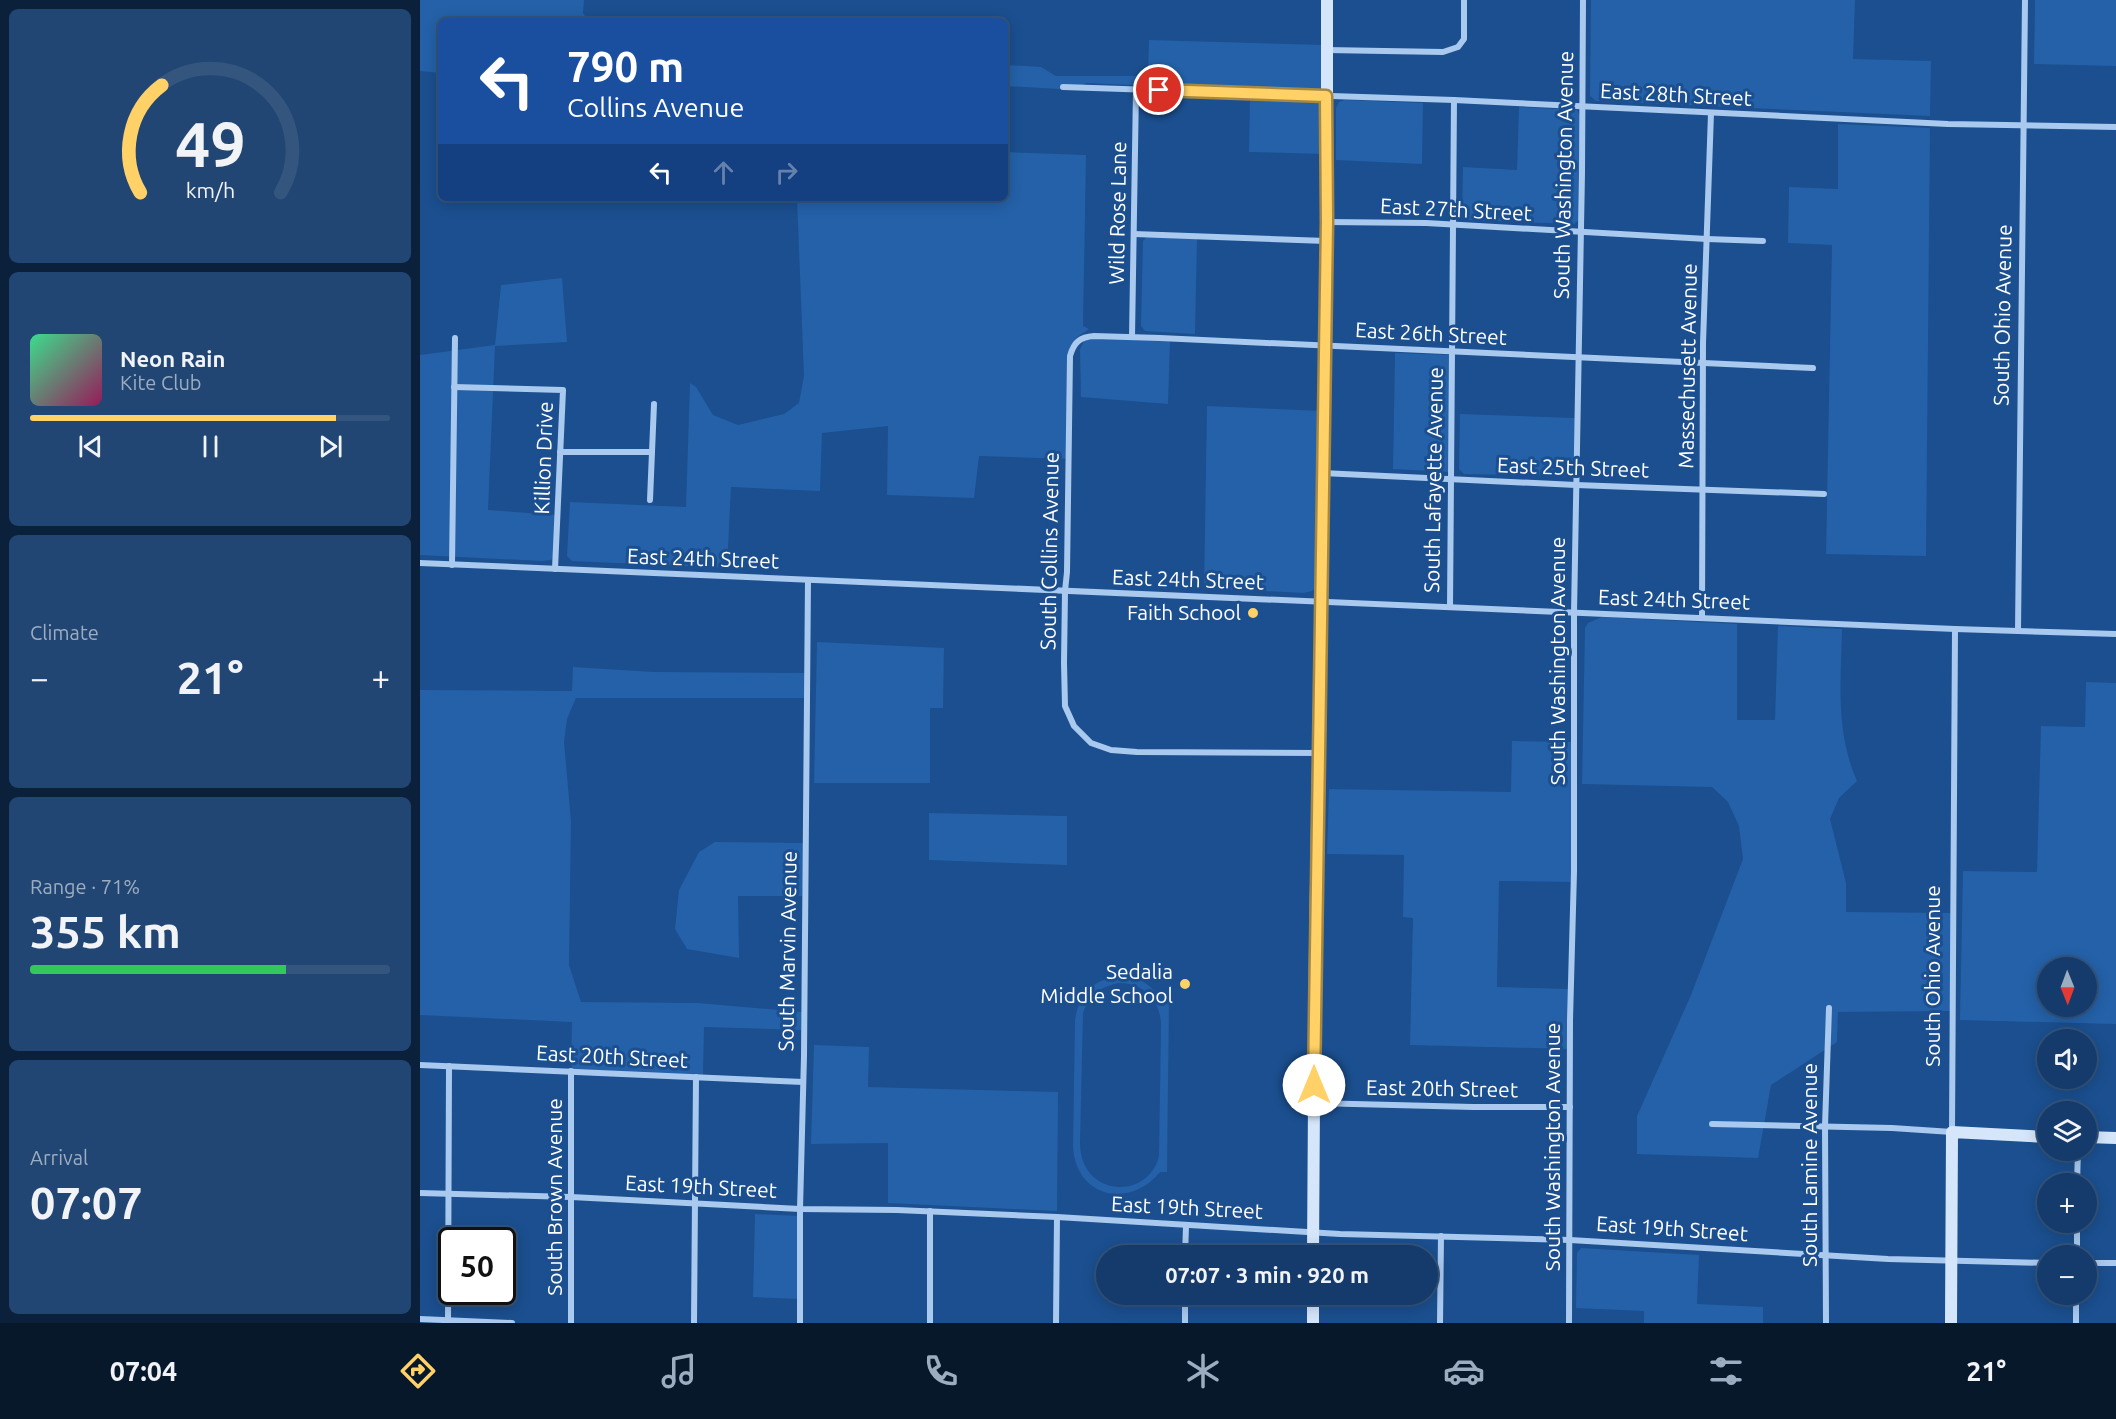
<!DOCTYPE html>
<meta charset="utf-8">
<style>
:root{--surface:#143b6b;--page:#214673;--text:#f1f3f6;--muted:#9dadc1;--line:#33557e;--accent:#ffd166}
body{margin:0;font-family:Ubuntu,sans-serif;background:var(--page);color:var(--text);height:100vh;display:flex;flex-direction:column;font-size:22px;white-space:nowrap}
*{box-sizing:border-box;margin:0}
p{font-size:20px;color:var(--muted)}
.icon{flex:none;width:33px;height:33px;fill:none;stroke:currentColor;stroke-width:2;stroke-linecap:round;stroke-linejoin:round}
.map{position:relative;flex:1;overflow:hidden}
.sheet{display:flex;flex-direction:column;gap:9px;padding:9px;background:#0b203b;width:420px}
.sheet>*{flex:none}
.hud{position:absolute;left:18px;top:18px;width:570px;height:183px;border-radius:9px;box-shadow:0 3px 15px #0003,0 0 0 2px var(--line);background:#1a4fa0;color:#fff;overflow:hidden}
.needle{width:39px;rotate:179deg}
.fabs{position:absolute;left:1617px;top:957px;display:grid;gap:12px}
.fabs a{display:grid;place-items:center;width:60px;height:60px;border-radius:50%;background:var(--surface);box-shadow:0 3px 15px #0003,0 0 0 2px var(--line);font-size:30px}
.speed{position:absolute;left:18px;top:1227px;display:flex;gap:12px;font-size:30px;font-weight:700;text-align:center}
.speed>*{display:grid;place-content:center;width:78px;height:78px;border-radius:50%;background:var(--surface);box-shadow:0 3px 15px #0003,0 0 0 2px var(--line);line-height:1}
.speed .limit{border:3px solid #111;border-radius:9px;background:#fff;color:#111}
.pin{position:absolute;display:grid;place-items:center;width:51px;height:51px;color:#fff;margin:-26px;border:3px solid #fff;border-radius:50%;box-shadow:0 2px 6px #0007}
.me{position:absolute;width:66px;margin:-33px;rotate:0deg;stroke-linejoin:round;filter:drop-shadow(0 0 4px #0008)}
.turn{display:flex;align-items:center;gap:21px;height:126px;padding:0 30px;font-size:27px}
.turn .icon{width:78px;height:78px;stroke-width:2.5}
.turn b{display:block;font-size:42px;line-height:51px}
.lanes{display:flex;align-items:center;height:57px;padding:0 30px;background:#0003;justify-content:center;gap:30px;direction:ltr}
.lanes .off{opacity:.35}
.big{font-size:45px;font-weight:700;line-height:1.1}
.sheet .tile{flex:1;display:flex;flex-direction:column;justify-content:center;gap:9px;min-width:0;padding:0 21px;border-radius:9px;background:var(--page)}
.sheet .dial{align-items:center;gap:0}
.dial svg{height:156px;overflow:visible;fill:none;stroke:var(--line);stroke-width:7;stroke-linecap:round;text-anchor:middle}
.dial text{fill:var(--text);stroke:none}
.song{display:flex;align-items:center;gap:18px}
.cover{width:72px;height:72px;border-radius:9px;background:linear-gradient(135deg,hsl(150 70% 55%),hsl(330 70% 35%))}
.played{height:6px;border-radius:3px;background:linear-gradient(90deg,var(--accent) 85%,var(--line) 85%)}
.keys{display:flex;justify-content:space-around;direction:ltr}
.heat{display:flex;justify-content:space-between;align-items:center;font-size:33px;direction:ltr}
.charge{height:9px;border-radius:4px;background:linear-gradient(90deg,#34c759 71%,var(--line) 0)}
.trip{position:absolute;left:676px;top:1245px;width:342px;height:60px;border-radius:30px;background:var(--surface);box-shadow:0 3px 15px #0003,0 0 0 2px var(--line);font-weight:700;line-height:60px;text-align:center}
.tab-bar{display:flex;height:96px;justify-content:space-around;align-items:center;background:#08182b;color:var(--muted)}
.tab-bar .icon{width:42px;height:42px}
.tab-bar .selected{color:var(--accent)}
.tab-bar b{font-size:27px;color:var(--text)}
main{display:flex;flex:1;min-height:0}
.map>svg:first-child{display:block}
.green{fill:#2461a8;fill-rule:evenodd}
.lines{fill:none;stroke-linecap:round;stroke-linejoin:round}
.street{stroke:#a9c9ee;stroke-width:6}
.secondary{stroke:#d6e6fa;stroke-width:12}
.route-casing{stroke:#a68842;stroke-width:15}
.route{stroke:#ffd166;stroke-width:10}
.poi-dot{fill:#ffd166;stroke:#1b4f8f;stroke-width:2}
.labels{text-anchor:middle;stroke-width:6;stroke-linejoin:round;paint-order:stroke}
.street-label{font-size:21px;fill:#fff;stroke:#1b4f8f}
.poi-label{font-size:21px;fill:#fff;stroke:#1b4f8f;text-anchor:end}
</style>
<main>
<section class="sheet">
<div class="tile dial"><svg viewBox="0 0 100 80">
<path d="M14 69A42 42 0 1 1 86 69"/>
<path d="M14 69A42 42 0 0 1 25 14" stroke="#ffd166"/>
<text x="50" y="56" font-size="32" font-weight="700">49</text>
<text x="50" y="72" font-size="11">km/h</text>
</svg></div>
<div class="tile">
<div class="song"><i class="cover"></i><div><b>Neon Rain</b><p>Kite Club</p></div></div>
<div class="played"></div>
<div class="keys"><svg class="icon" aria-label="previous" viewBox="0 0 24 24"><path d="M18 5L8 12l10 7zM5 5v14"/></svg><svg class="icon" aria-label="pause" viewBox="0 0 24 24"><path d="M8 5v14M16 5v14"/></svg><svg class="icon" aria-label="next" viewBox="0 0 24 24"><path d="M6 5l10 7-10 7zM19 5v14"/></svg></div>
</div>
<div class="tile"><p>Climate</p>
<div class="heat"><a>−</a><b class="big">21°</b><a>+</a></div>
</div>
<div class="tile"><p>Range · 71%</p><b class="big">355 km</b><div class="charge"></div></div>
<div class="tile"><p>Arrival</p><b class="big">07:07</b></div>
</section>
<div class="map">
<svg width="1696" height="1323" viewBox="0 0 1696 1323">
<rect width="100%" height="100%" fill="#1b4f8f"/>
<!-- green -->
<g class="green">
<path d="M0,0H164L163,13L168,21H21V73L0,71Z"/>
<path d="M1171,0H1435L1433,59L1511,61L1510,116L1176,101L1170,96Z"/>
<path d="M1615,0H1696V66L1614,64Z"/>
<path d="M729,40L904,45L902,89L894,91L831,87L824,90L666,83L656,90L585,86V65L621,67L636,76H728Z"/>
<path d="M830,97L900,100L905,105V154L829,152Z"/>
<path d="M925,100L1003,103L1002,164L916,160V108L919,102Z"/>
<path d="M1099,107L1157,110L1160,116L1159,220L1154,224L1047,220L1042,215L1043,167L1097,170Z"/>
<path d="M1418,124L1510,128L1506,556L1406,554L1412,245L1368,243L1369,187L1418,189Z"/>
<path d="M585,152L666,155L663,326L669,329L656,338L652,353L651,459L559,456L554,498L467,495L468,426L402,433L400,491L311,487L307,568L152,561L147,556L150,502L266,507L270,383L276,387L293,415L318,425L364,414L379,403L384,376L377,198H585Z"/>
<path d="M727,237L777,239L775,334L725,331L721,326L723,241Z"/>
<path d="M142,278L147,342L75,346L68,510L136,515V556L131,560L122,561L0,555V355L75,345L81,285Z"/>
<path d="M673,336L750,340L748,404L661,397L660,349L664,341Z"/>
<path d="M975,353L1032,355L1029,472L973,469Z"/>
<path d="M787,406L902,411L898,585L892,591L884,593L784,588Z"/>
<path d="M1040,414L1155,418L1153,472L1147,476L1044,474L1039,469Z"/>
<path d="M1182,617L1317,624V720H1355L1358,626L1422,629C1421,682 1415,731 1437,781L1419,798L1410,819L1426,883V912L1533,913V1011L1418,1012L1417,1042L1351,1085L1338,1158L1217,1154V1116L1271,995L1323,859L1319,826L1308,802L1292,787L1162,784L1165,628L1168,623Z"/>
<path d="M397,642L524,648L523,708H510V783H394Z"/>
<path d="M153,667L234,672L386,673L387,698H156L147,719L144,742L151,821L149,965L161,1002L278,1003L382,1012L381,1030L284,1027L283,1076L153,1069L151,1065L152,1022L0,1015V690L152,691Z"/>
<path d="M1666,682L1696,683V1024L1540,1020L1543,871L1617,872L1621,726L1665,727ZM1628,968H1666V1006H1628Z"/>
<path d="M1092,741L1152,742V882L1079,881L1077,987L1151,989L1150,1049L990,1045L993,918L983,917L984,855L907,854L909,789L1091,792Z"/>
<path d="M509,813L647,816V865L509,860Z"/>
<path d="M295,842L385,843L382,896H318L319,958L267,949L255,929L259,890L279,852Z"/>
<path d="M703,975C720,977 732,986 742,1000H749L747,1172H740C709,1210 655,1197 653,1146L655,1020C660,991 673,980 703,975ZM699,983C723,983 740,999 741,1024L739,1156C728,1201 661,1197 660,1144L663,1013C669,995 681,986 699,983Z"/>
<path d="M394,1045L449,1047L448,1087L638,1092L637,1211L468,1203V1143L391,1144Z"/>
<path d="M335,1214L381,1216L379,1299L333,1297Z"/>
<path d="M1161,1248L1279,1255L1277,1304L1343,1307V1323H1224V1311L1156,1308L1157,1253Z"/>
</g>
<g class="lines">
<!-- street -->
<g class="street">
<path d="M906,50L1023,52L1038,47L1044,39V0"/>
<path d="M643,87L1034,100L1528,124L1696,127"/>
<path d="M907,222L1006,223L1287,239L1343,241"/>
<path d="M714,234L906,241"/>
<path d="M712,337L716,89"/>
<path d="M34,387L143,390L135,569"/>
<path d="M140,452H232"/>
<path d="M902,473L1156,485L1404,494"/>
<path d="M230,500L234,404"/>
<path d="M0,563L1535,629L1696,634"/>
<path d="M32,565L35,338"/>
<path d="M1030,607L1034,100"/>
<path d="M1282,618L1283,343L1291,113"/>
<path d="M1598,631L1605,0"/>
<path d="M898,753L717,752L691,750L671,743L654,726L645,706L644,663L645,591L647,572L650,356C654,342 660,337 674,336L740,338L1393,368"/>
<path d="M0,1065L383,1082"/>
<path d="M894,1103L1053,1107H1150"/>
<path d="M1292,1124L1472,1128L1532,1132L1535,629"/>
<path d="M1657,1184L1658,1150"/>
<path d="M0,1193L151,1197L380,1209L477,1210L637,1217L920,1234L1150,1240L1468,1259L1628,1263"/>
<path d="M765,1256L766,1226"/>
<path d="M1657,1256V1222"/>
<path d="M1666,1263H1696"/>
<path d="M0,1319L92,1323"/>
<path d="M28,1323L29,1066"/>
<path d="M151,1323V1071"/>
<path d="M274,1323L276,1077"/>
<path d="M380,1323V1209L384,1056L388,580"/>
<path d="M510,1323V1211"/>
<path d="M636,1323L637,1217"/>
<path d="M765,1323V1294"/>
<path d="M1020,1323L1021,1236"/>
<path d="M1149,1323L1150,1020L1154,872V613L1162,173L1163,0"/>
<path d="M1406,1323L1405,1126L1409,1008"/>
<path d="M1656,1323V1294"/>
</g>
<!-- secondary -->
<g class="secondary">
<path d="M1666,1137L1696,1138"/>
<path d="M893,1256L895,943L907,222V0"/>
<path d="M893,1323V1294"/>
<path d="M1531,1323L1532,1132L1628,1137"/>
</g>
</g>
<g class="lines">
<!-- route casing -->
<g class="route-casing">
<path id="route" d="M739,90L906,96L907,222L894,1085"/>
</g>
<!-- route -->
<use href="#route" class="route"/>
</g>
<!-- markers -->
<g class="poi-dot">
<circle cx="833" cy="613" r="6"/>
<circle cx="765" cy="984" r="6"/>
</g>
<g class="labels">
<!-- street labels -->
<g class="street-label">
<text transform="translate(1256 95) rotate(3)" y="7">East 28th Street</text>
<text transform="translate(1144 175) rotate(-89)" y="7">South Washington Avenue</text>
<text transform="translate(1036 210) rotate(3)" y="7">East 27th Street</text>
<text transform="translate(698 213) rotate(-89)" y="7">Wild Rose Lane</text>
<text transform="translate(1583 315) rotate(-89)" y="7">South Ohio Avenue</text>
<text transform="translate(1011 334) rotate(3)" y="7">East 26th Street</text>
<text transform="translate(1268 366) rotate(-89)" y="7">Massechusett Avenue</text>
<text transform="translate(124 458) rotate(-88)" y="7">Killion Drive</text>
<text transform="translate(1153 468) rotate(2)" y="7">East 25th Street</text>
<text transform="translate(1014 480) rotate(-89)" y="7">South Lafayette Avenue</text>
<text transform="translate(630 551) rotate(-89)" y="7">South Collins Avenue</text>
<text transform="translate(283 559) rotate(2)" y="7">East 24th Street</text>
<text transform="translate(768 580) rotate(2)" y="7">East 24th Street</text>
<text transform="translate(1254 600) rotate(2)" y="7">East 24th Street</text>
<text transform="translate(1138 661) rotate(-90)" y="7">South Washington Avenue</text>
<text transform="translate(368 951) rotate(-89)" y="7">South Marvin Avenue</text>
<text transform="translate(1513 976) rotate(-90)" y="7">South Ohio Avenue</text>
<text transform="translate(192 1057) rotate(3)" y="7">East 20th Street</text>
<text transform="translate(1022 1089) rotate(1)" y="7">East 20th Street</text>
<text transform="translate(1133 1147) rotate(-90)" y="7">South Washington Avenue</text>
<text transform="translate(1390 1165) rotate(-90)" y="7">South Lamine Avenue</text>
<text transform="translate(281 1187) rotate(3)" y="7">East 19th Street</text>
<text transform="translate(135 1197) rotate(-90)" y="7">South Brown Avenue</text>
<text transform="translate(767 1208) rotate(3)" y="7">East 19th Street</text>
<text transform="translate(1252 1229) rotate(4)" y="7">East 19th Street</text>
</g>
<!-- poi labels -->
<g class="poi-label">
<text x="821" y="620">Faith School</text>
<text x="753" y="979">Sedalia<tspan x="753" dy="24">Middle School</tspan></text>
</g>
</g>
</svg>
<div class="fabs">
<a><svg class="needle" viewBox="-14 -14 28 28"><path d="M0-13l5 13h-10z" fill="#e53935"/><path d="M0 13l5-13h-10z" fill="#9dadc1"/></svg></a>
<a><svg class="icon" aria-label="sound" viewBox="0 0 24 24"><path d="M4 9h4l5-4v14l-5-4H4zM17 9q2 3 0 6"/></svg></a>
<a><svg class="icon" aria-label="layers" viewBox="0 0 24 24"><path d="M12 4l9 5-9 5-9-5zM3 14l9 5 9-5"/></svg></a>
<a>+</a>
<a>−</a>
</div>
<div class="speed"><div class="limit">50</div></div>
<div class="pin" style="left:739px;top:90px;background:#d93025"><svg class="icon" aria-label="arrive" viewBox="0 0 24 24"><path d="M6 21V4h12l-3 4 3 4H6"/></svg></div>
<svg class="me" style="left:894px;top:1085px" viewBox="-20 -20 40 40"><circle r="19" fill="#fff"/><path d="M0-13L10 11 0 6-10 11z" fill="#ffd166"/></svg>
<div class="trip">07:07 · 3 min · 920 m</div>
<div class="hud">
<div class="turn"><svg class="icon" aria-label="left" viewBox="0 0 24 24"><path d="M17 20v-9H6M10 6l-5 5 5 5"/></svg><div><b>790 m</b>Collins Avenue</div></div>
<div class="lanes"><svg class="icon" aria-label="left" viewBox="0 0 24 24"><path d="M17 20v-9H6M10 6l-5 5 5 5"/></svg><svg class="icon off" aria-label="ahead" viewBox="0 0 24 24"><path d="M12 20V5M6 11l6-6 6 6"/></svg><svg class="icon off" aria-label="right" viewBox="0 0 24 24"><path d="M7 20v-9h11M14 6l5 5-5 5"/></svg></div>
</div>
</div>
</main>
<nav class="tab-bar">
<b>07:04</b>
<svg class="icon selected" aria-label="directions" viewBox="0 0 24 24"><path d="M12 3l9 9-9 9-9-9zM9 14v-3h6M13 9l2 2-2 2"/></svg>
<svg class="icon" aria-label="music" viewBox="0 0 24 24"><path d="M9 18V5l10-2v13"/><circle cx="6" cy="18" r="3"/><circle cx="16" cy="16" r="3"/></svg>
<svg class="icon" aria-label="phone" viewBox="0 0 24 24"><path d="M5 4h4l2 5-3 2q2 4 5 5l2-3 5 2v4C11 20 4 13 5 4z"/></svg>
<svg class="icon" aria-label="climate" viewBox="0 0 24 24"><path d="M12 3v18M4 7l16 10M4 17L20 7"/></svg>
<svg class="icon" aria-label="car" viewBox="0 0 24 24"><path d="M5 17H2v-5l4-1 3-4h7l3 4 3 1v5h-3M9 17h6M6 11h13"/><circle cx="7" cy="17" r="2"/><circle cx="17" cy="17" r="2"/></svg>
<svg class="icon" aria-label="filters" viewBox="0 0 24 24"><path d="M4 7h16M4 17h16"/><circle cx="9" cy="7" r="2"/><circle cx="15" cy="17" r="2"/></svg>
<b>21°</b>
</nav>
